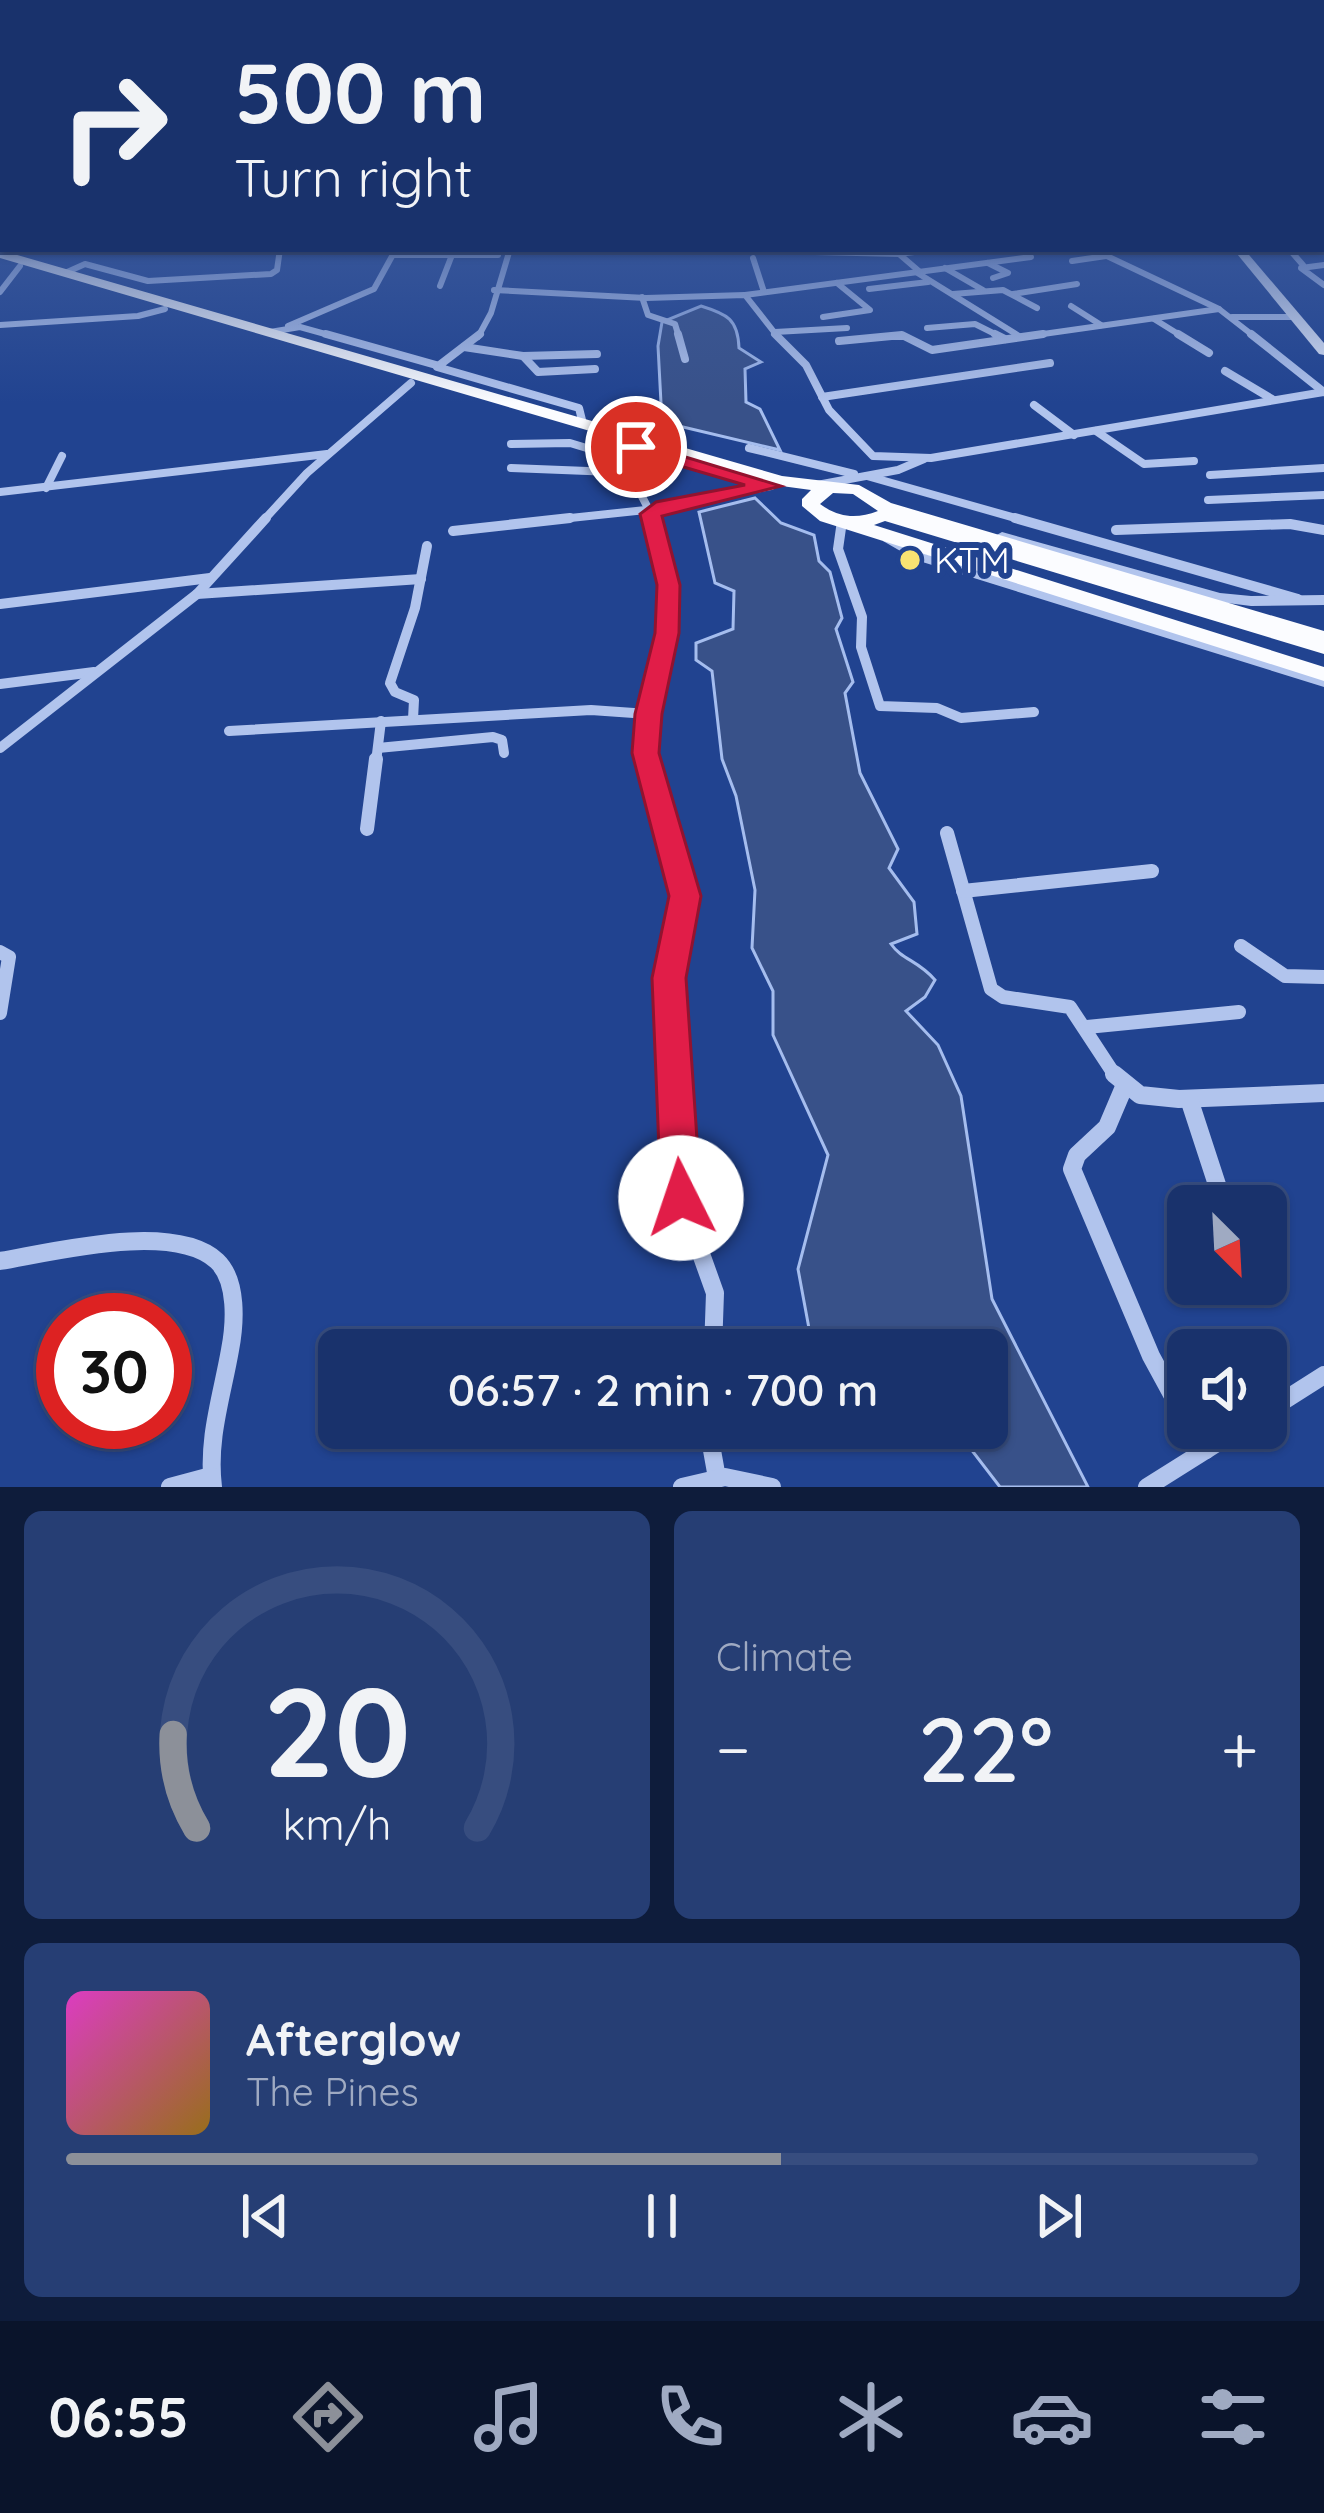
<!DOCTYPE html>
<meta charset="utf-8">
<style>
:root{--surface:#19326c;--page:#263e74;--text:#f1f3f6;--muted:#9faac2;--line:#374d7f;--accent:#8c9099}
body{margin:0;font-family:Quicksand,sans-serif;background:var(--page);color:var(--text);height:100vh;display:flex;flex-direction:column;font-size:45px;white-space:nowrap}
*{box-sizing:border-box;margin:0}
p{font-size:39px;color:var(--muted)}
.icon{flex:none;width:66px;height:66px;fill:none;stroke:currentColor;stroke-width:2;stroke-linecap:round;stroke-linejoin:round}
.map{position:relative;height:1487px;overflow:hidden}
.sheet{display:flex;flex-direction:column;gap:24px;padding:24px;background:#0e1c3b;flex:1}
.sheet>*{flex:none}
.hud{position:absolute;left:0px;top:0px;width:1326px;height:252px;box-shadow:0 3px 9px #0004,0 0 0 3px var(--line);background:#19326c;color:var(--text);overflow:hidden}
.needle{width:78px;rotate:156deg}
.buttons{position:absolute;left:1167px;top:1185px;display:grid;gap:24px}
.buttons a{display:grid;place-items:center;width:120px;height:120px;border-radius:18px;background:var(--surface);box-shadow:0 3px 9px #0004,0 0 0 3px var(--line);font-size:60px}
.speed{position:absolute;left:36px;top:1293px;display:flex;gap:24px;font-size:60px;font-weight:700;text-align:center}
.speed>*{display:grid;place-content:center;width:156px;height:156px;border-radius:50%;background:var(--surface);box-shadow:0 3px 9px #0004,0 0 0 3px var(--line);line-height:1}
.speed .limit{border:18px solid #d22;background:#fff;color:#111}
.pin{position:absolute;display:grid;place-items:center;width:102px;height:102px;color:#fff;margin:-51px;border:6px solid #fff;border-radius:50%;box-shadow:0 3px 12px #0007}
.me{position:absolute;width:132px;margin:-66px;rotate:356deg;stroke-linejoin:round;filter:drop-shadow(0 0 9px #0008)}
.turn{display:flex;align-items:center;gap:42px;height:252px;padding:0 36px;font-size:54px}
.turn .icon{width:156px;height:156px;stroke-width:2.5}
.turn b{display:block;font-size:84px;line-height:102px}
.big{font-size:90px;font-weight:600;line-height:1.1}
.sheet .widget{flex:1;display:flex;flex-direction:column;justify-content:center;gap:18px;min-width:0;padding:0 42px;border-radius:18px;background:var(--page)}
.sheet .dial{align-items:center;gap:0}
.dial svg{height:312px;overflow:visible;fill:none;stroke:var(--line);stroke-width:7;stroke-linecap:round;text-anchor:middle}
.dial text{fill:var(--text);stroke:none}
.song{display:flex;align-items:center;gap:36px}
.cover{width:144px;height:144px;border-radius:18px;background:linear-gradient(135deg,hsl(310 70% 55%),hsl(40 70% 35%))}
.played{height:12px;border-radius:6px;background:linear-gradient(90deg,var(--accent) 60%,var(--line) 60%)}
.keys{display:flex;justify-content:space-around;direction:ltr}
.heat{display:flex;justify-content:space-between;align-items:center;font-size:66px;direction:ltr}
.sheet .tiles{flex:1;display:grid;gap:24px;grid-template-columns:1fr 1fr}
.widget:last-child{grid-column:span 2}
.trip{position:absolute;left:318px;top:1329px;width:690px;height:120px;border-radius:18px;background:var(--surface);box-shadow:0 3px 9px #0004,0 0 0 3px var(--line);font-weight:600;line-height:120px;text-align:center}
.dock{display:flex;height:192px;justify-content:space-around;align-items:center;background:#0a142b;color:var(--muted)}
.dock .icon{width:84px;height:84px}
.dock .current{color:var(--accent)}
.dock b{font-size:54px;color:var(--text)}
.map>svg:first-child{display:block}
.water{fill:#385189;stroke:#a5bdee;stroke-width:3}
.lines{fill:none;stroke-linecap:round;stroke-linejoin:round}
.minor-far4{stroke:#b1c4ed;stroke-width:6}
.minor-far3{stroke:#b1c4ed;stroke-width:8}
.minor-far2{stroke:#b1c4ed;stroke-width:10}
.minor-far1{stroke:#b1c4ed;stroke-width:14}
.minor{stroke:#b1c4ed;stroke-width:18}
.tertiary{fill:#b1c4ed;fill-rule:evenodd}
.secondary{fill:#dde6f9;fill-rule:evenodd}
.trunk{fill:#fbfcff;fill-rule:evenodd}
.route{fill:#e11d48;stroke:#92132f;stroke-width:3}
.poi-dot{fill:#f9e372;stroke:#214390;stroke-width:4.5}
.labels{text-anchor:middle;stroke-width:12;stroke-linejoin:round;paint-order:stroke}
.poi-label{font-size:36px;fill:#fff;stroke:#214390;text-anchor:start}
</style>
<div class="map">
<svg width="1324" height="1487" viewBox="0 0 1324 1487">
<rect width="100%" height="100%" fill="#214390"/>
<!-- water -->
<g class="water">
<path d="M701,306C727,314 738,319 739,348L761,362L745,369L746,402L760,409L780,450L662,422L658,346L662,322Z"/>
<path d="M755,498L781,523L814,535L819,561L830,572L842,618L836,629L853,682L845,693L860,773L898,849L889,868L914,902L917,934L891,944C902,960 918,960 935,980L925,997L906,1011L938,1045L961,1096L992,1299L1088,1487H1000L964,1440L910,1428H987V1350H813L798,1269L828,1155L773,1035V991L752,948L755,890L736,796L722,759L712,671L696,660V643L733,629L734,591L715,583L699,512Z"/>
</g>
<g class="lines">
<!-- minor-far4 -->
<g class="minor-far4">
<path d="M1092,249L1219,309L1255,337"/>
<path d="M1289,249L1303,265"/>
<path d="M815,252L899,254"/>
<path d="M393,255H498"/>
<path d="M753,258L764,292"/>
<path d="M1072,261L1106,256"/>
<path d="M988,263L1008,273L993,278"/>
<path d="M1324,265L1301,268L1324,285"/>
<path d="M945,268L983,290"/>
<path d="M916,272L1019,336"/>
<path d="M920,272L899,254L937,249"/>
<path d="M65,273L85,264L148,281L271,274L277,270L280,249"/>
<path d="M440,286L452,255"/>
<path d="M869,289L928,282"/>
<path d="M494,290L646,298L745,295L778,337"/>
<path d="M0,292L20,266"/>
<path d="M953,294L1003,290L1037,308"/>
<path d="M1013,294L1077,284"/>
<path d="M745,295L1031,257"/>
<path d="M642,297L648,315L675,324L679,337"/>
<path d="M1071,306L1101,325"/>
<path d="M823,317L870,310L837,283"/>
<path d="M1232,317H1296"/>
<path d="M1154,319L1183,337"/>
<path d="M0,325L138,316L165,309"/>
<path d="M288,326L374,289L396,249"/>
<path d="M927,328L975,324L1001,337"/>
<path d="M270,332L300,327L336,337"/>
<path d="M775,332L847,328"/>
<path d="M478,337L491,313L510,249"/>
<path d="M880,337H906"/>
<path d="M1022,337L1219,309"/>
</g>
<!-- minor-far3 -->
<g class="minor-far3">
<path d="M326,334L436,365"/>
<path d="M480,334L437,367L579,408L583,424"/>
<path d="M678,334L685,359"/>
<path d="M775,334L806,365L829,410L873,456L931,458L1324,392"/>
<path d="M995,334L1005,339"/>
<path d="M1178,334L1209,353"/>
<path d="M1251,334L1324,392"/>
<path d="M839,341L902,335L932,350L1043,334"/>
<path d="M464,347L523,356L538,372L595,369"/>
<path d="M523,356L597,354"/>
<path d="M1225,371L1272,399"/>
<path d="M822,397L1050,363"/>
<path d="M1034,405L1074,435"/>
<path d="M1096,431L1144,464L1194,461"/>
<path d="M511,444L570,443L633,462L635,466L625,476"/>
<path d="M749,448L854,474"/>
<path d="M511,468L613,472L635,483L649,510"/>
<path d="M1210,475L1324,468"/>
<path d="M867,476L1026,521"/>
<path d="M817,485L898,470L924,459"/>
<path d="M46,488L62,456"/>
<path d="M0,492L327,454"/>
<path d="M1208,500L1324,495"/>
<path d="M263,521L307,473L411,383"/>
<path d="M542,521L655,509"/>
<path d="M653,521L651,514L663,507L771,486"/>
</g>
<!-- minor-far2 -->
<g class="minor-far2">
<path d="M1015,518L1298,599"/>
<path d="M842,521L838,549L862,617L861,647L880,706L937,708L961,718L1034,712"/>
<path d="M1116,530L1290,524L1324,530"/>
<path d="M453,531L570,518"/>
<path d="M197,594L421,579"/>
<path d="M0,604L210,578"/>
<path d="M0,684L94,672"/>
<path d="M413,719L414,700L395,692L390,683L415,608L427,546"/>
<path d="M229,731L591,710L648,714"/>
<path d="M0,748L197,594L266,518"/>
<path d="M378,748L493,737L502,740L504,753"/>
<path d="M376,762L381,721"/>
<path d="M648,762C636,719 663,673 667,631C671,592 661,556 652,518"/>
</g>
<!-- minor-far1 -->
<g class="minor-far1">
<path d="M647,759L685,896L669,978L674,1077"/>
<path d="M367,829L376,759"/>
<path d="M947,833L991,989L1003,997L1070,1007L1116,1077"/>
<path d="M963,891L1152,871"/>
<path d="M1241,946L1285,976L1324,977"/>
<path d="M0,952L9,957L0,1013"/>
<path d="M1087,1027L1239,1012"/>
</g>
<!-- minor -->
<g class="minor">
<path d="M674,1074L681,1198L715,1293L713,1350"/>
<path d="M1114,1074L1140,1095L1179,1099L1324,1093"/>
<path d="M1124,1087L1107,1127L1077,1155L1072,1169L1151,1356L1188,1424"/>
<path d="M1189,1099L1224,1206"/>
<path d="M0,1261C53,1252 174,1221 217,1261C238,1281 235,1324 230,1350C222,1396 207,1439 213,1487"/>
<path d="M1266,1412L1324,1375"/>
<path d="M708,1428L717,1478"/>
<path d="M1191,1428L1206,1450"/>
<path d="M170,1487L211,1476"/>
<path d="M682,1487L725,1477L772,1487"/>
<path d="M1147,1487L1241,1428"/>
</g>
<!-- tertiary -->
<g class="tertiary">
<path d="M1002,532L1220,593L1251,596L1324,595V605L1251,606L1219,602L997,539L995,536Z"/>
<path d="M888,534L926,554L1324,677V687L916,560L883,541V535Z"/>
</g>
<!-- secondary -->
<path class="secondary" d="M1233,249H1244L1324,343V355L1319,354Z"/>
<!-- trunk -->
<path class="trunk" d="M0,250L782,476L859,485L891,503L1324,631V654L885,521L874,525L1324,667V681L820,521L802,506V499L811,490L774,485L0,258ZM833,493L853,494L878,511C857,519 839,518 820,504Z"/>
</g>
<!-- sky -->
<linearGradient id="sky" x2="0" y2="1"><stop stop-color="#12254f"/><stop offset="0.48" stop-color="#3d5b9c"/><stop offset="1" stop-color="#3d5b9c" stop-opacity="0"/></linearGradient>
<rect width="1324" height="403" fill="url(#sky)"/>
<!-- route -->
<path class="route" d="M636,442L781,486L662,516L680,585L679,633L662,714L659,753L701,896L686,978L701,1198L695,1211L681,1216L667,1211L661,1198L652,978L669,896L632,753L635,714L655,633L657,585L640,514L656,502L745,485L629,451L626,447Z"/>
<!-- markers -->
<circle class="poi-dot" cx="910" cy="560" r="12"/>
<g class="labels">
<!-- poi labels -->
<g class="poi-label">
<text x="934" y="573">KTM</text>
</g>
</g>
</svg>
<div class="buttons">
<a><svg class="needle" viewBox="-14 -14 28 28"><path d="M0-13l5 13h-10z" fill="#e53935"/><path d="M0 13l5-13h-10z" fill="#9faac2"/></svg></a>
<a><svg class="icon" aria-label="sound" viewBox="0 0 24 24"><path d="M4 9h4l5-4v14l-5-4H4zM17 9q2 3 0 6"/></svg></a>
</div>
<div class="speed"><div class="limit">30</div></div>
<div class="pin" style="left:636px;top:447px;background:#d93025"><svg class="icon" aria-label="arrive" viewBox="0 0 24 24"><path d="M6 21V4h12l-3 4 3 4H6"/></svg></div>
<svg class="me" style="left:681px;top:1198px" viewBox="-20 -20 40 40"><circle r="19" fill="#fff"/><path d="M0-13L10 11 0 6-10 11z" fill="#e11d48"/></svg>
<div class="trip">06:57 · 2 min · 700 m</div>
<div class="hud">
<div class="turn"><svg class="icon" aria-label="right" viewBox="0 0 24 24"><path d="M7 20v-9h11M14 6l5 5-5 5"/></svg><div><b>500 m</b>Turn right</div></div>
</div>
</div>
<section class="sheet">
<div class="tiles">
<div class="widget dial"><svg viewBox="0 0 100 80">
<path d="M14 69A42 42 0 1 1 86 69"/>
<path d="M14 69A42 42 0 0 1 8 45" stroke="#8c9099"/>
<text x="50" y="56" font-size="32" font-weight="700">20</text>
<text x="50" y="72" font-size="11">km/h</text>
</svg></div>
<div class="widget"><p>Climate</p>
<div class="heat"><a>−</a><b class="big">22°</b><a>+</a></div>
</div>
<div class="widget">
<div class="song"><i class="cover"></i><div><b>Afterglow</b><p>The Pines</p></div></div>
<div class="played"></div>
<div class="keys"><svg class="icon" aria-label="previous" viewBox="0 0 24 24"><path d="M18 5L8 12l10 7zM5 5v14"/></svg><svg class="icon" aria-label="pause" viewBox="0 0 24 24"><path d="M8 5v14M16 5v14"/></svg><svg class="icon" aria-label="next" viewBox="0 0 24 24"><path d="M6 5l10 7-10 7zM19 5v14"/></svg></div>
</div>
</div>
</section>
<nav class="dock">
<b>06:55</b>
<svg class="icon current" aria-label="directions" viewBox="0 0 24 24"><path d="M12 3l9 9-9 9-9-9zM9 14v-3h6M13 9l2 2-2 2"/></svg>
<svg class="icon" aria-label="music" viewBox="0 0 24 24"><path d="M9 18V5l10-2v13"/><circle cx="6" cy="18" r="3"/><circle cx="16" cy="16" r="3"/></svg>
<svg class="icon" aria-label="phone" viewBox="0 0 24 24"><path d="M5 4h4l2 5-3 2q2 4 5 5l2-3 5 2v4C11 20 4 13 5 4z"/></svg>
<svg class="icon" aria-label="climate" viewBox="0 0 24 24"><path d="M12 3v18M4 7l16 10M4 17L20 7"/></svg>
<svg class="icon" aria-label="car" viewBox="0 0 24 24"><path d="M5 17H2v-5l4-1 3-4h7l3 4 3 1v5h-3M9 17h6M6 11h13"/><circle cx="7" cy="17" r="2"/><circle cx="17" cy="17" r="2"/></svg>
<svg class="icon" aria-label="filters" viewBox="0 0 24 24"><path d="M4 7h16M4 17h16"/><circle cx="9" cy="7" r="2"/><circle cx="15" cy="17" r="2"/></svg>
</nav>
